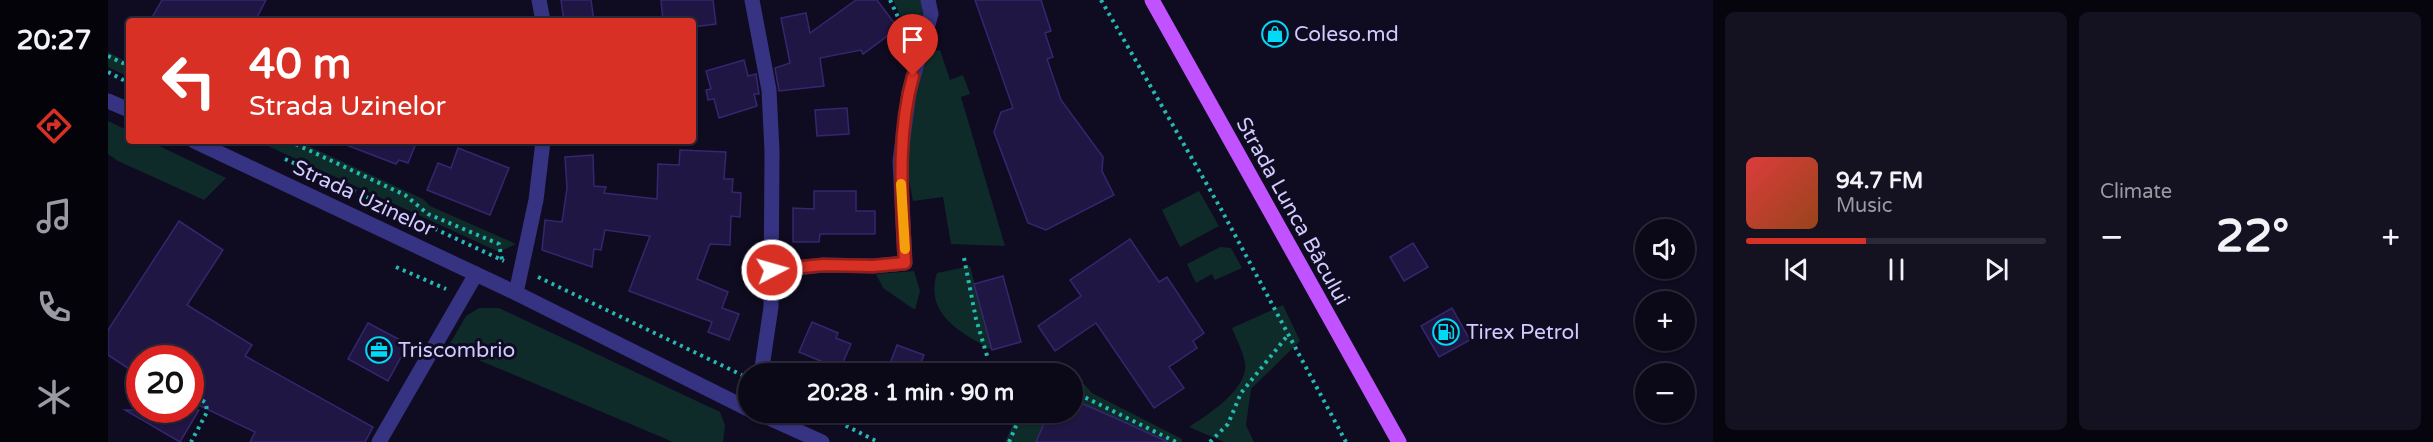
<!DOCTYPE html>
<meta charset="utf-8">
<style>
:root{--surface:#0b0818;--page:#141121;--text:#f1f3f6;--muted:#9a9aa2;--line:#2b2937;--accent:#d93025}
body{margin:0;font-family:"Varela Round",sans-serif;background:var(--page);color:var(--text);height:100vh;display:flex;flex-direction:column;font-size:22px;white-space:nowrap}
*{box-sizing:border-box;margin:0}
p{font-size:20px;color:var(--muted)}
.icon{flex:none;width:33px;height:33px;fill:none;stroke:currentColor;stroke-width:2;stroke-linecap:round;stroke-linejoin:round}
.map{position:relative;flex:1;overflow:hidden}
.side{display:flex;flex-direction:column;gap:12px;padding:12px;background:#06040d;width:720px}
.side>*{flex:none}
.top-card{position:absolute;left:18px;top:18px;width:570px;height:126px;border-radius:6px;box-shadow:0 2px 4px #0004,0 0 0 2px var(--line);background:#d93025;color:#fff;overflow:hidden}
.tools{position:absolute;left:1527px;top:219px;display:grid;gap:12px}
.tools a{display:grid;place-items:center;width:60px;height:60px;border-radius:50%;background:var(--surface);box-shadow:0 2px 4px #0004,0 0 0 2px var(--line);font-size:30px}
.speed{position:absolute;left:18px;top:345px;display:flex;gap:12px;font-size:30px;font-weight:700;text-align:center}
.speed>*{display:grid;place-content:center;width:78px;height:78px;border-radius:50%;background:var(--surface);box-shadow:0 2px 4px #0004,0 0 0 2px var(--line);line-height:1}
.speed .limit{border:9px solid #d22;background:#fff;color:#111}
.pin{position:absolute;display:grid;place-items:center;width:51px;height:51px;color:#fff;margin:-62px -26px;border-radius:50% 50% 50% 0;rotate:-45deg;box-shadow:0 0 6px #0007}
.pin .icon{rotate:45deg}
.me{position:absolute;width:66px;margin:-33px;rotate:84deg;stroke-linejoin:round;filter:drop-shadow(0 0 4px #0008)}
.turn{display:flex;align-items:center;gap:21px;height:126px;padding:0 24px;font-size:27px}
.turn .icon{width:78px;height:78px;stroke-width:2.5}
.turn b{display:block;font-size:42px;line-height:51px}
.big{font-size:45px;font-weight:700;line-height:1.1}
.side .tile{flex:1;display:flex;flex-direction:column;justify-content:center;gap:9px;min-width:0;padding:0 21px;border-radius:9px;background:var(--page)}
.song{display:flex;align-items:center;gap:18px}
.cover{width:72px;height:72px;border-radius:9px;background:linear-gradient(135deg,hsl(0 70% 55%),hsl(20 70% 35%))}
.played{height:6px;border-radius:3px;background:linear-gradient(90deg,var(--accent) 40%,var(--line) 40%)}
.keys{display:flex;justify-content:space-around;direction:ltr}
.heat{display:flex;justify-content:space-between;align-items:center;font-size:33px;direction:ltr}
.side .tiles{flex:1;display:grid;gap:12px;grid-template-columns:repeat(2,1fr)}
.trip{position:absolute;left:630px;top:363px;width:345px;height:60px;border-radius:30px;background:var(--surface);box-shadow:0 2px 4px #0004,0 0 0 2px var(--line);font-weight:700;line-height:60px;text-align:center}
main{display:flex;flex:1;min-height:0}
.menu{display:flex;flex-direction:column;width:108px;justify-content:space-around;align-items:center;background:#04030a;color:var(--muted)}
.menu .icon{width:42px;height:42px}
.menu .current{color:var(--accent)}
.menu b{font-size:27px;color:var(--text)}
.map>svg:first-child{display:block}
.green{fill:#0e2b2a}
.building{fill:#201643;stroke:#362670;stroke-width:1.5}
.lines{fill:none;stroke-linecap:round;stroke-linejoin:round}
.path{stroke:#25b9b2;stroke-width:4;stroke-dasharray:3 4.5;stroke-linecap:butt}
.minor{stroke:#373383;stroke-width:15}
.major{stroke:#c052ff;stroke-width:15}
.route-casing{stroke:#8d1f18;stroke-width:15}
.route{stroke:#d93025;stroke-width:10}
.slow{stroke:#f59e0b;stroke-width:10}
.labels{text-anchor:middle;stroke-width:6;stroke-linejoin:round;paint-order:stroke}
.poi-label{font-size:21px;fill:#d1cbff;stroke:#0f0b20;text-anchor:start}
.street-label{font-size:21px;fill:#d1cbff;stroke:#0f0b20}
</style>
<main>
<nav class="menu">
<b>20:27</b>
<svg class="icon current" aria-label="directions" viewBox="0 0 24 24"><path d="M12 3l9 9-9 9-9-9zM9 14v-3h6M13 9l2 2-2 2"/></svg>
<svg class="icon" aria-label="music" viewBox="0 0 24 24"><path d="M9 18V5l10-2v13"/><circle cx="6" cy="18" r="3"/><circle cx="16" cy="16" r="3"/></svg>
<svg class="icon" aria-label="phone" viewBox="0 0 24 24"><path d="M5 4h4l2 5-3 2q2 4 5 5l2-3 5 2v4C11 20 4 13 5 4z"/></svg>
<svg class="icon" aria-label="climate" viewBox="0 0 24 24"><path d="M12 3v18M4 7l16 10M4 17L20 7"/></svg>
</nav>
<div class="map">
<svg width="1605" height="442" viewBox="0 0 1605 442">
<rect width="100%" height="100%" fill="#0f0b20"/>
<!-- green -->
<g class="green">
<path d="M785,0H813L816,22L808,48Z"/>
<path d="M832,50L842,80L855,75L862,94L853,97L897,246L843,244L835,197L805,201L800,175L799,125L814,59L821,51Z"/>
<path d="M0,52L21,63V77L0,67Z"/>
<path d="M0,121L21,131V141H41L118,178L96,200L10,161L0,154Z"/>
<path d="M149,141H190L315,199L322,206L408,244L391,252Z"/>
<path d="M1091,191L1111,226L1072,247L1054,210Z"/>
<path d="M1112,247L1123,248L1134,268L1107,280L1104,274L1088,283L1079,264Z"/>
<path d="M862,266L884,350C854,333 816,315 829,273Z"/>
<path d="M806,271L812,291L807,310L775,288L768,274Z"/>
<path d="M1175,305L1192,341L1143,389L1138,425L1146,442H1116L1081,427C1099,415 1141,389 1137,363C1135,351 1128,339 1124,328Z"/>
<path d="M371,308H391L612,412L617,425L615,442H565L340,347L358,316Z"/>
<path d="M976,384L984,393L1074,439V442H1060L965,399L964,385Z"/>
<path d="M910,413H941L928,442H897Z"/>
</g>
<!-- building -->
<g class="building">
<path d="M54,0H158L147,21H42Z"/>
<path d="M453,0H483L486,21H456Z"/>
<path d="M553,0H605L608,24L585,27V21H555Z"/>
<path d="M748,0H769L790,28L755,54L753,50L712,58L716,86L671,91L667,68L682,63L673,18L698,13L702,33Z"/>
<path d="M867,0H933L943,31L937,33L945,57L939,59L953,100L995,157L994,171L1006,195L938,230L920,223L886,132L893,112L905,108Z"/>
<path d="M636,60L640,76L648,74L651,94H646L649,106L611,118L606,99L600,100L598,90L603,89L598,71Z"/>
<path d="M739,108L741,134L709,136L707,110Z"/>
<path d="M233,141H309L300,163L291,160L288,164L233,143Z"/>
<path d="M350,148L401,168L382,215L319,190L330,163L343,168Z"/>
<path d="M572,150L618,152L616,179H625L624,192L633,193L632,217L623,216L622,245L602,244L589,279L620,292L614,308L631,314L621,340L600,332L604,322L521,291L542,236L497,230L493,250L486,249L484,267L434,250L437,220L454,222L459,188L457,157L485,155L486,186L498,187L496,193L549,199L550,164L571,165Z"/>
<path d="M706,191H748V211H767V234H712L711,242H685V208L706,209Z"/>
<path d="M71,221L115,250L79,305L144,345L137,356L265,427L257,442H142L147,432L82,401V358H69L51,348L44,358H32V376L0,355V330Z"/>
<path d="M1022,239L1051,282L1059,277L1096,333L1085,341L1089,348L1061,367L1076,388L1046,408L988,323L947,351L930,326L973,296L962,280Z"/>
<path d="M1305,243L1320,267L1296,281L1282,257Z"/>
<path d="M895,276L913,342L884,350L866,284Z"/>
<path d="M1344,308L1362,340L1331,357L1313,326Z"/>
<path d="M704,322L730,333L728,338L743,344L732,369L691,352Z"/>
<path d="M260,323L300,344L280,381L240,359Z"/>
<path d="M789,345L816,355L809,374H778Z"/>
<path d="M964,399L1005,417L1060,442H928L941,412H964Z"/>
<path d="M17,410H91L72,442Z"/>
</g>
<g class="lines">
<!-- path -->
<g class="path">
<path d="M782,0L797,32"/>
<path d="M993,0L1113,209L1238,442"/>
<path d="M0,56L21,66"/>
<path d="M0,72L21,83"/>
<path d="M181,141L297,195L320,214L391,244L394,260"/>
<path d="M177,159L396,261"/>
<path d="M856,258L868,319L880,359"/>
<path d="M288,267L338,289"/>
<path d="M430,277L634,375"/>
<path d="M82,371L84,368"/>
<path d="M964,391L1068,442"/>
<path d="M82,392L98,403L99,412L83,442"/>
<path d="M711,412L770,442"/>
<path d="M901,442L914,412"/>
<path d="M1102,442L1120,424L1133,393L1180,335"/>
</g>
<!-- minor -->
<g class="minor">
<path d="M431,0L435,21"/>
<path d="M644,0L661,90L664,151L663,307L653,374"/>
<path d="M0,101L21,110"/>
<path d="M86,141L408,293L640,409"/>
<path d="M664,271L715,265L765,266L797,263L792,161L801,92L823,14L820,0"/>
<path d="M408,293L428,200L435,141"/>
<path d="M648,412L714,442"/>
<path d="M271,442L368,274"/>
</g>
<!-- major -->
<path class="major" d="M1044,0L1291,442"/>
</g>
<g class="lines">
<!-- route casing -->
<g class="route-casing">
<path id="route" d="M664,270L715,265L765,266L797,263C794,200 788,137 805,76"/>
</g>
<!-- route -->
<use href="#route" class="route"/>
<!-- slow -->
<path class="slow" d="M793,184L797,249"/>
</g>
<!-- icons -->
<defs>
<g id="shop-ring" transform="scale(1.35)"><circle r="9.5" fill="#0f0b20" stroke="#00daf6" stroke-width="1.5"/><path d="M-5-2.5h2.3a2.7 3.5 0 0 1 5.4 0H5L5.5 6h-11ZM-1.5-2.5h3a1.5 2.3 0 0 0-3 0Z" fill="#00daf6"/></g>
<g id="fuel-ring" transform="scale(1.35)"><circle r="9.5" fill="#0f0b20" stroke="#00daf6" stroke-width="1.5"/><path d="M-5.5-6h7V0h2V4h1.3V-2.5L3-4.5l.8-.8L6-3V5H2.5V1h-1V6h-7ZM-4.2-4.7v3.2H.2V-4.7Z" fill="#00daf6"/></g>
<g id="office-ring" transform="scale(1.35)"><circle r="9.5" fill="#0f0b20" stroke="#00daf6" stroke-width="1.5"/><path d="M-6-3h4V-5.5h4V-3h4V5H-6ZM-1-4.5V-3h2v-1.5ZM-6 0V1H6V0Z" fill="#00daf6"/></g>
</defs>
<g fill-rule="evenodd">
<use href="#shop-ring" x="1167" y="34"/>
<use href="#fuel-ring" x="1338" y="332"/>
<use href="#office-ring" x="271" y="350"/>
</g>
<g class="labels">
<!-- poi labels -->
<g class="poi-label">
<text x="1186" y="41">Coleso.md</text>
<text x="1358" y="339">Tirex Petrol</text>
<text x="290" y="357">Triscombrio</text>
</g>
<!-- street labels -->
<g class="street-label">
<text transform="translate(256 198) rotate(25)" y="7">Strada Uzinelor</text>
<text transform="translate(1185 211) rotate(61)" y="7">Strada Lunca Bâcului</text>
</g>
</g>
</svg>
<div class="tools">
<a><svg class="icon" aria-label="sound" viewBox="0 0 24 24"><path d="M4 9h4l5-4v14l-5-4H4zM17 9q2 3 0 6"/></svg></a>
<a>+</a>
<a>−</a>
</div>
<div class="speed"><div class="limit">20</div></div>
<div class="pin" style="left:805px;top:76px;background:#d93025"><svg class="icon" aria-label="arrive" viewBox="0 0 24 24"><path d="M6 21V4h12l-3 4 3 4H6"/></svg></div>
<svg class="me" style="left:664px;top:270px" viewBox="-20 -20 40 40"><circle r="17" fill="#d93025" stroke="#fff" stroke-width="3"/><path d="M0-11L8 9 0 5-8 9z" fill="#fff"/></svg>
<div class="trip">20:28 · 1 min · 90 m</div>
<div class="top-card">
<div class="turn"><svg class="icon" aria-label="left" viewBox="0 0 24 24"><path d="M17 20v-9H6M10 6l-5 5 5 5"/></svg><div><b>40 m</b>Strada Uzinelor</div></div>
</div>
</div>
<section class="side">
<div class="tiles">
<div class="tile">
<div class="song"><i class="cover"></i><div><b>94.7 FM</b><p>Music</p></div></div>
<div class="played"></div>
<div class="keys"><svg class="icon" aria-label="previous" viewBox="0 0 24 24"><path d="M18 5L8 12l10 7zM5 5v14"/></svg><svg class="icon" aria-label="pause" viewBox="0 0 24 24"><path d="M8 5v14M16 5v14"/></svg><svg class="icon" aria-label="next" viewBox="0 0 24 24"><path d="M6 5l10 7-10 7zM19 5v14"/></svg></div>
</div>
<div class="tile"><p>Climate</p>
<div class="heat"><a>−</a><b class="big">22°</b><a>+</a></div>
</div>
</div>
</section>
</main>
